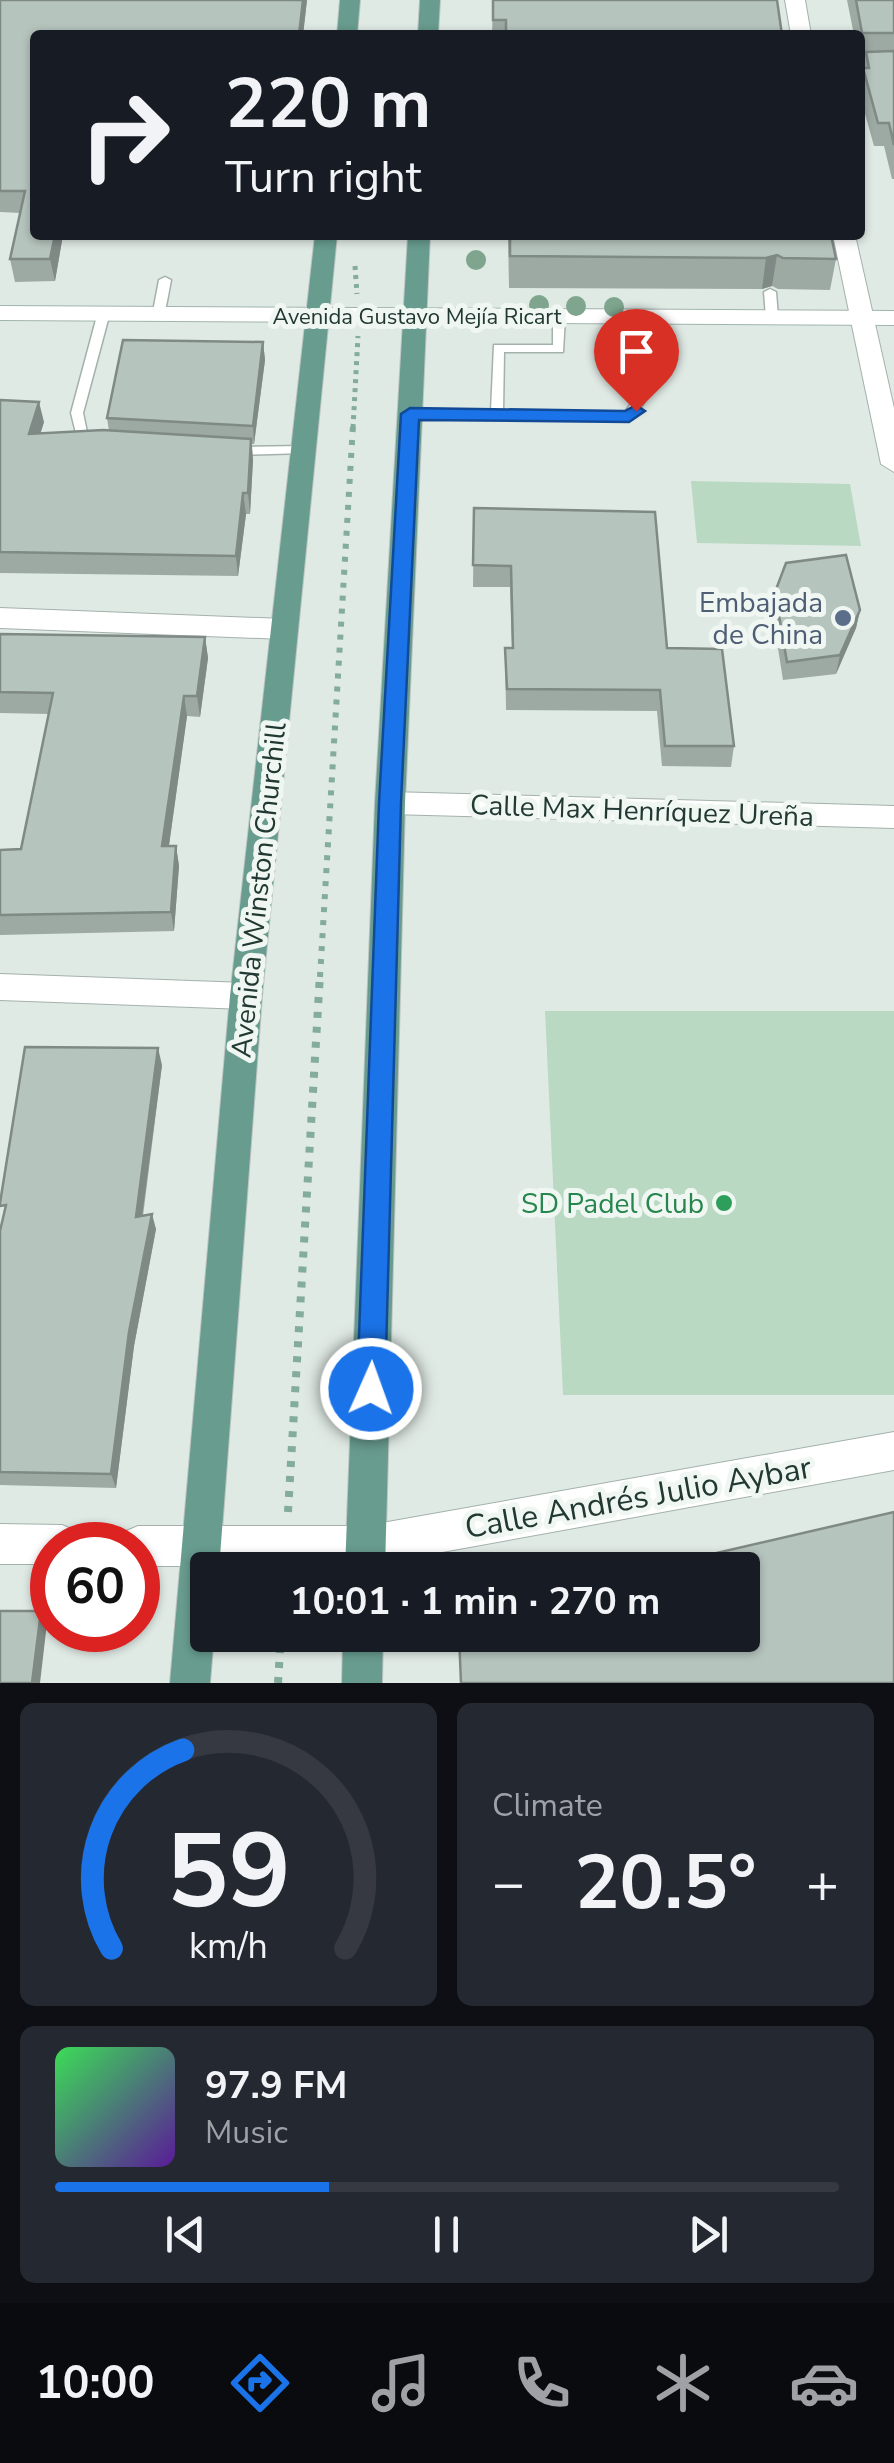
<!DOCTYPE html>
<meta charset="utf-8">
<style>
:root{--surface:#171b24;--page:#242831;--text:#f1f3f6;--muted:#9ea1a6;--line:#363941;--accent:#1a73e8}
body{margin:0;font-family:"Nunito Sans",sans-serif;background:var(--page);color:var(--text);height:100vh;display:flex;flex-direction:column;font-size:38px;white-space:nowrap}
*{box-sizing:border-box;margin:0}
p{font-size:32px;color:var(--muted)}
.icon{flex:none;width:55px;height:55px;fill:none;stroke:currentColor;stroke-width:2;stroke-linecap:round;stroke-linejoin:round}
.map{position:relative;height:1683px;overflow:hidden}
.details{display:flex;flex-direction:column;gap:20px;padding:20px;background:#0d0f14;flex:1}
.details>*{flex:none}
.banner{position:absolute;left:30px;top:30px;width:835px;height:210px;border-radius:10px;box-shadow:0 2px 8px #0004;background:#171b24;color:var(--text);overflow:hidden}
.speed{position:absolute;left:30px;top:1522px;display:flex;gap:20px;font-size:50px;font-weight:700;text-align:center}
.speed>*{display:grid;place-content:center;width:130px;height:130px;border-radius:50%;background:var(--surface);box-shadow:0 2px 8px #0004;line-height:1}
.speed .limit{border:15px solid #d22;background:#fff;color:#111}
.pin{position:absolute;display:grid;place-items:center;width:85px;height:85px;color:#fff;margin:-102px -42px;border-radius:50% 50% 50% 0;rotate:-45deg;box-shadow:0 0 10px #0007}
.pin .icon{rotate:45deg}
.me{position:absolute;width:110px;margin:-55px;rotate:2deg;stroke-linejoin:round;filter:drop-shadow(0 0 8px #0008)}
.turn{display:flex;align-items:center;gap:35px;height:210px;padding:0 30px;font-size:45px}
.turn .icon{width:130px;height:130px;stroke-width:2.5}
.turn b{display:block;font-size:70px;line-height:85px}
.big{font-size:75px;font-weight:700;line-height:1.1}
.details .tile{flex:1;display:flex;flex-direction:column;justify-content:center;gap:15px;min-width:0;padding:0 35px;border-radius:15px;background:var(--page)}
.details .dial{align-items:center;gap:0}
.dial svg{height:260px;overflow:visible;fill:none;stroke:var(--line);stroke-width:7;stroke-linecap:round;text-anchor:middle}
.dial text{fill:var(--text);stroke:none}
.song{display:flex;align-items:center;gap:30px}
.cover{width:120px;height:120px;border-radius:15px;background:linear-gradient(135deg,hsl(130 70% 55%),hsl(270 70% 35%))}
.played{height:10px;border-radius:5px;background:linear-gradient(90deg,var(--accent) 35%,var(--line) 35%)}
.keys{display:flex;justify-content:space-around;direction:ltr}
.heat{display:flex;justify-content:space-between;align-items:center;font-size:55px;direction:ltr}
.details .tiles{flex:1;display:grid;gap:20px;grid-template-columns:1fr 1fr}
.tile:last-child{grid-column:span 2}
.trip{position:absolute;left:190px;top:1552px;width:570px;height:100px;border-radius:10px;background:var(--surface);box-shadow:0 2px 8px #0004;font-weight:700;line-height:100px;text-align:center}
.dock{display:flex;height:160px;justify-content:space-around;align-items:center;background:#090b0e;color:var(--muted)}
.dock .icon{width:70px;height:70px}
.dock .selected{color:var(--accent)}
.dock b{font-size:45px;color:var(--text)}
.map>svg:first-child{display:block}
.green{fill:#bad9c3}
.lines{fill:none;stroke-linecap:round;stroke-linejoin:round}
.lane-casing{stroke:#a3b1ac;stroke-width:3}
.street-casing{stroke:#a3b1ac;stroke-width:2}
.secondary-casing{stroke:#a0b4ad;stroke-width:2}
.primary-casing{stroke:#bdc4c2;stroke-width:2}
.path-far2{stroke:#83ab9e;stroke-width:5;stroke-dasharray:4 5;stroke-linecap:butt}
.path-far1{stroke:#83ab9e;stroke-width:6;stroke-dasharray:5 8;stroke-linecap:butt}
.path{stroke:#83ab9e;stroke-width:8;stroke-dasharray:6 9;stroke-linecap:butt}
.lane{fill:#fff;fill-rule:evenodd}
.street{fill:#fff;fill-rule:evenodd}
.secondary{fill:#fff;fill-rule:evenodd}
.primary{fill:#689c8f;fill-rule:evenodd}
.tree{fill:#7fa58e}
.wall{fill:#9da9a3}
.shaded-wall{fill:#7f8985}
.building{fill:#b6c4be;stroke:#7f8985;stroke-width:2.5}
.route{fill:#1a73e8;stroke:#114b97;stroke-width:2.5}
.service-dot{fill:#5c6f8a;stroke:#f0f7f3;stroke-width:4}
.leisure-dot{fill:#2e9e5b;stroke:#f0f7f3;stroke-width:4}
.labels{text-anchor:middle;stroke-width:10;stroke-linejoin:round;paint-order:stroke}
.far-street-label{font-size:22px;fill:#223933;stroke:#f0f7f3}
.service-label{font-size:28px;fill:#4e5e75;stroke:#f0f7f3;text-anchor:end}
.street-label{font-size:28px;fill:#223933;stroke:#f0f7f3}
.leisure-label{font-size:28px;fill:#27864d;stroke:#f0f7f3;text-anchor:end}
.near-street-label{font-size:32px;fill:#223933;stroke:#f0f7f3}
</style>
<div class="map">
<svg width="894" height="1683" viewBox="0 0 894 1683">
<rect width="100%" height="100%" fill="#e0eae5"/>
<!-- green -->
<g class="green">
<path d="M691,481L850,484L861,546L697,543Z"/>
<path d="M545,1011H894V1395H563Z"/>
</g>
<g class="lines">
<!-- lane casing -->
<g class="lane-casing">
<g id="lane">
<path d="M165,277L171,280L164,317L158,320L152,317L159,280Z"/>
<path d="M770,289L776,292L778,317L772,320L766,317L764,292Z"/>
<path d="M103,313L109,316L83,413L87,432L100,443L94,447L77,437L71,413L97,316Z"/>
<path d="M559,313L565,316L563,352H504L503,411L625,412L633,401L626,316L632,313L638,316L645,401L633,419L406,417V411L410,410L491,411L494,345H553V316Z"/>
<path d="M302,446L306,447V453L237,455L231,451L237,447Z"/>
</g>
</g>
<!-- street casing -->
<g class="street-casing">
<g id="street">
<path d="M785,0H805L811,35H791Z"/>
<path d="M833,235H855L894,408V472L881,464Z"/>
<path d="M0,608L284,619L294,622L298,629L294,636L284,639L0,628Z"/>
<path d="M390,792L894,806V828L390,814L380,811L375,803L380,795Z"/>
<path d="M0,974L246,983L257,987L262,996L257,1005L246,1009L0,1000Z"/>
<path d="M894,1432V1470L365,1566H138V1545H119L124,1532L138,1526H365Z"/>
<path d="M0,1524L62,1525L76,1531L82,1545H52V1564H0Z"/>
</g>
</g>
<!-- secondary casing -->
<g class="secondary-casing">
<path id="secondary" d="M0,306L894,311V325L0,320Z"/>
</g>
<!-- primary casing -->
<g class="primary-casing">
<g id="primary">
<path d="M340,0H360L357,35H337Z"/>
<path d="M420,0H440L438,35H418Z"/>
<path d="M315,235H337L262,996L219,1570H208V1635H214L210,1683H170L230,996Z"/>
<path d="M408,235H430L405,803L385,1570H345L375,803Z"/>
<path d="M343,1635H383L382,1683H342Z"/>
</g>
</g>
<!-- path-far2 -->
<g class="path-far2">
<path d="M355,266L357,294"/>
<path d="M353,428L358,336"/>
</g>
<!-- path-far1 -->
<path class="path-far1" d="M320,977L353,425"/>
<!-- path -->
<g class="path">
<path d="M288,1512L320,974"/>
<path d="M278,1683L281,1635"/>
</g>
<!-- lane -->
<use href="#lane" class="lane"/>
<!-- street -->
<use href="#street" class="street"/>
<!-- secondary -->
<use href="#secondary" class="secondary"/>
<!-- primary -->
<use href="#primary" class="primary"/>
</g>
<!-- trees -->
<g class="tree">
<circle cx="476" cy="260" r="10"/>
<circle cx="539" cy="305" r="10"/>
<circle cx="576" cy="306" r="10"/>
<circle cx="614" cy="307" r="10"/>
</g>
<!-- wall -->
<g class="wall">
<path d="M0,0H307L303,35H35L63,235L55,281L15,282L10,259L21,213L0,212Z"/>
<path d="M493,0L782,35H492Z"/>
<path d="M847,0H894V179H892L884,146H874L860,96V84L865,56H860V35H854Z"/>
<path d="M508,235H831L836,259L830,290L778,289L772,286L762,289L509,288Z"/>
<path d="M263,342L265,360L254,444H252L253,460L250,514H246L238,576L0,573V400L44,422L40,433L109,431L107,418Z"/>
<path d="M474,508L667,648L734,746L731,767L662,766L657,711L506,710L505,648H512L510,587H473Z"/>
<path d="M775,592L860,610L856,628L836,674L783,680L772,610Z"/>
<path d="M0,634L205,637L208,658L200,717L187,716L169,846H176L179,866L174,931L0,935V850L21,849L49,714L0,713Z"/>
<path d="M162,1065L143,1216L156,1229L134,1346L116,1488L0,1485V1231Z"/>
</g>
<!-- shaded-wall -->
<g class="shaded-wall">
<path d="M303,0H307L303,35H299Z"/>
<path d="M55,235H63L55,281L50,259Z"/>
<path d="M777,255L772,286L762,289L766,258Z"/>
<path d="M263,342L265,360L254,444L253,426Z"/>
<path d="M39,402L44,422L34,455L29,434Z"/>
<path d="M251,439L253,460L250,514L248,493Z"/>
<path d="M243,493L246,514L238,576L236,556Z"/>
<path d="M860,610L856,628L836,674L840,655Z"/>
<path d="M205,637L208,658L200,717L197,696Z"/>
<path d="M184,696L187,716L166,866L162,846Z"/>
<path d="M176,846L179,866L174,931L171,912Z"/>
<path d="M158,1048L162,1065L140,1232L136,1217Z"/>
<path d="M152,1214L156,1229L134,1346L116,1488L111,1474L129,1332Z"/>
<path d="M41,1611L47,1623L40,1683H32Z"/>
</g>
<!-- building -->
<g class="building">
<path d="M0,0H303L299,35H35V235H55L50,259H10L25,191H0Z"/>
<path d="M493,0H777L782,35H506V20H493Z"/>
<path d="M856,0H894V33H862Z"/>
<path d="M894,51V145L889,123H878L863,68H869L866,52Z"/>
<path d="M510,235H831L836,259L783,258L777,255L766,258L510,256Z"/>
<path d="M123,340L263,342L253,426L107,418Z"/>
<path d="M0,400L39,402L29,434L103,430L251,439L248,493H243L236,556L0,552Z"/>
<path d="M474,508L655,512L667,648L722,649L734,746H665L660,690L507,689L505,648H513L511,566L473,565Z"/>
<path d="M846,555L860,610L840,655L787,662L775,592L786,563Z"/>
<path d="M0,634L205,637L197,696H184L162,846H176L171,912L0,915V850L21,849L53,693L0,692Z"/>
<path d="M25,1047L158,1048L136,1217L152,1214L129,1332L111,1474L0,1472V1231L6,1205L0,1206V1203Z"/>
<path d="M894,1512V1683H461L459,1635H742V1570H643Z"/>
<path d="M0,1611H41L32,1683H0Z"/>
</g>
<!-- route -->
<path class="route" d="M636,405L645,411L629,422L419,420L401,803L385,1389L381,1399L371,1403L361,1399L357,1389L379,803L401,414L410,408L625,411Z"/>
<!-- markers -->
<circle class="service-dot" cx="843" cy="618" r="10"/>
<circle class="leisure-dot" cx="724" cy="1203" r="10"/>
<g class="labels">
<!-- far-street labels -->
<g class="far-street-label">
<text x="417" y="324">Avenida Gustavo Mejía Ricart</text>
</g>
<!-- service labels -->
<g class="service-label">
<text x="823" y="612">Embajada<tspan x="823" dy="32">de China</tspan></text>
</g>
<!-- street labels -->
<g class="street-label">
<text transform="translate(642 810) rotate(2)" y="10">Calle Max Henríquez Ureña</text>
<text transform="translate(258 890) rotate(-84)" y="10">Avenida Winston Churchill</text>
</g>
<!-- leisure labels -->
<g class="leisure-label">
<text x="704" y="1213">SD Padel Club</text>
</g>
<!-- near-street labels -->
<g class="near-street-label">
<text transform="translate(638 1497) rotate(-10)" y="11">Calle Andrés Julio Aybar</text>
</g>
</g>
</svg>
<div class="speed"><div class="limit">60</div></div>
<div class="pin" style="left:636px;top:411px;background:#d93025"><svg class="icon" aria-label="arrive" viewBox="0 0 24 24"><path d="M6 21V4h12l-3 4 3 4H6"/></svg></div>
<svg class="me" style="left:371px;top:1389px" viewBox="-20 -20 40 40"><circle r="17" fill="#1a73e8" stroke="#fff" stroke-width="3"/><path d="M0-11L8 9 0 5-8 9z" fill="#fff"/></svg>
<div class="trip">10:01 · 1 min · 270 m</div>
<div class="banner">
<div class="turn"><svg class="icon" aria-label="right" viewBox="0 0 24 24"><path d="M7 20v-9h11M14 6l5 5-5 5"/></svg><div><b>220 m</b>Turn right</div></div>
</div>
</div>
<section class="details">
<div class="tiles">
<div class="tile dial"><svg viewBox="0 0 100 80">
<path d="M14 69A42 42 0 1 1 86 69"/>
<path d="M14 69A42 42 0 0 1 36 8" stroke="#1a73e8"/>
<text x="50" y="56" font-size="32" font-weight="700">59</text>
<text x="50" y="72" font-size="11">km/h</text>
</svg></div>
<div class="tile"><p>Climate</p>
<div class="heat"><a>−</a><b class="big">20.5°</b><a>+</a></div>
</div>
<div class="tile">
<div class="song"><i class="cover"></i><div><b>97.9 FM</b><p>Music</p></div></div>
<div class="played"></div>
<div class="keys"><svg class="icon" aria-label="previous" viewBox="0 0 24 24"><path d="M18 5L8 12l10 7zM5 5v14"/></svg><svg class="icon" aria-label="pause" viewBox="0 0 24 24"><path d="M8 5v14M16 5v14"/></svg><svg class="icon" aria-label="next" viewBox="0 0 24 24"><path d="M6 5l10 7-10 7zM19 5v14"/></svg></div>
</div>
</div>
</section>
<nav class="dock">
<b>10:00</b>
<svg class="icon selected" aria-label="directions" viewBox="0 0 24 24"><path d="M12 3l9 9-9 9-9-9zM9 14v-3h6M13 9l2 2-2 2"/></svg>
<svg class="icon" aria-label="music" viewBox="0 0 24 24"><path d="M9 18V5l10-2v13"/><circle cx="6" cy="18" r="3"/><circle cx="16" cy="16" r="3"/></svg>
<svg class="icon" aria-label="phone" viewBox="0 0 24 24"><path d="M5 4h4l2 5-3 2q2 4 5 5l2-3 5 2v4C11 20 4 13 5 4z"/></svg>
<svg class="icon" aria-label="climate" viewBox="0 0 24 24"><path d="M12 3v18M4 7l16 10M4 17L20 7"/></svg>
<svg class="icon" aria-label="car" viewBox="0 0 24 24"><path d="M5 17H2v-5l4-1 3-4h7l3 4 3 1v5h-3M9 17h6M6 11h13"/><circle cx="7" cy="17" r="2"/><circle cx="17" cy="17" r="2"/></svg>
</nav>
